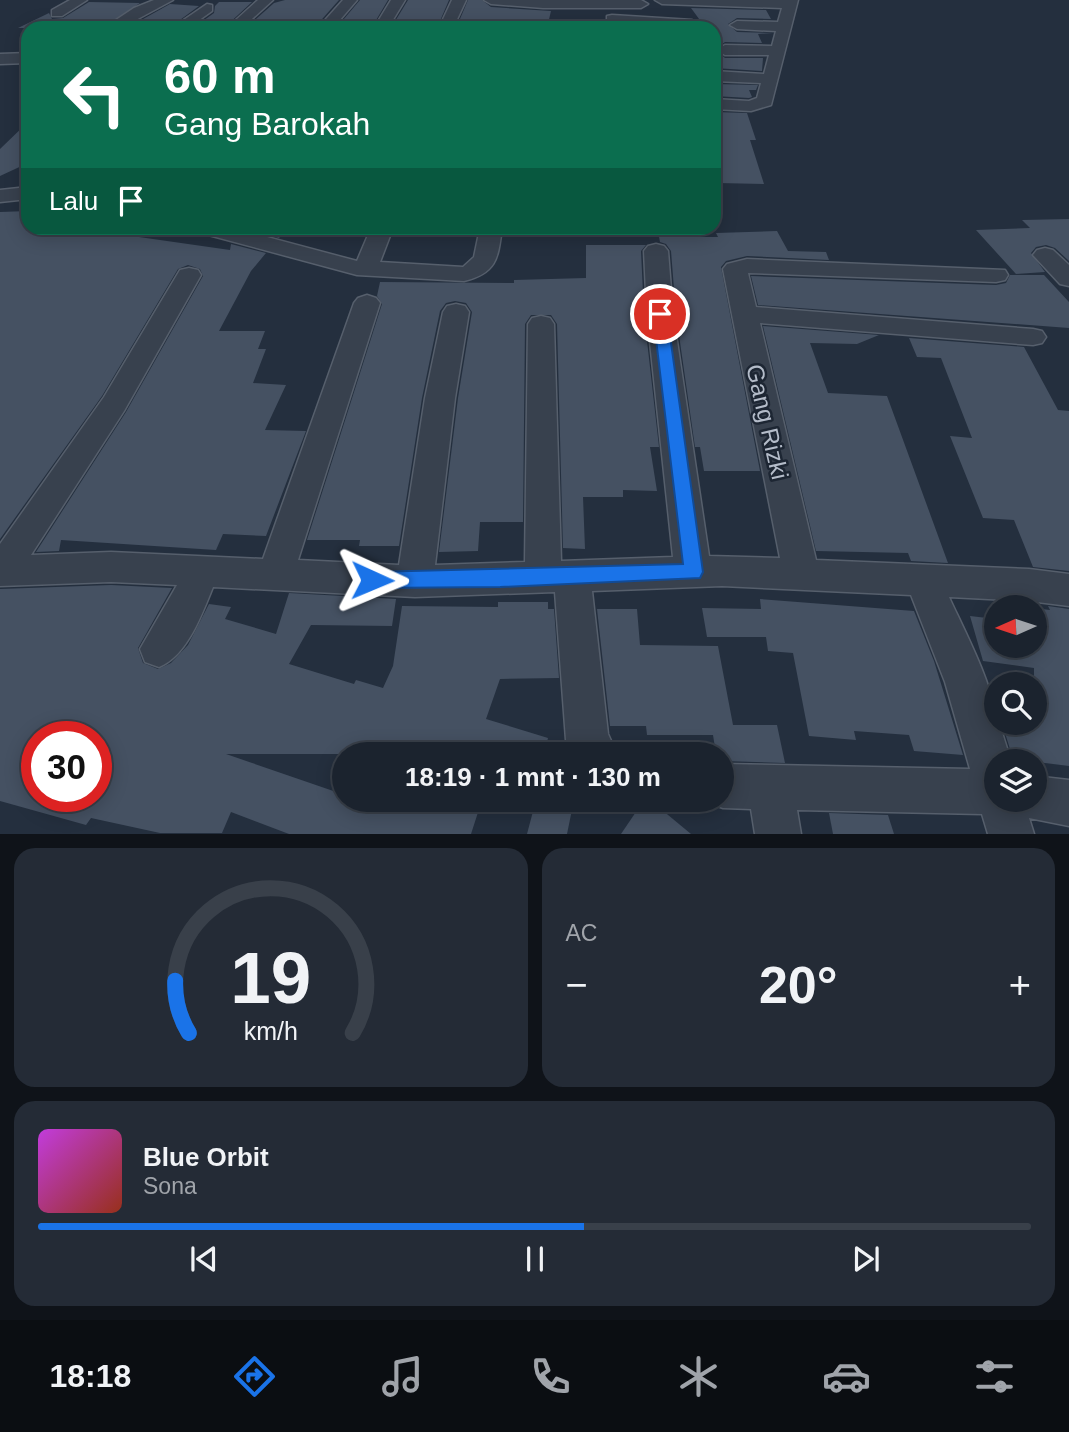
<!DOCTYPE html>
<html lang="id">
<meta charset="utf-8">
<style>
:root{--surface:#1b232e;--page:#242b36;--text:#f1f3f6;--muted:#a0a4aa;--line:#39404a;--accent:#1a73e8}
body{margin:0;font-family:Helvetica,sans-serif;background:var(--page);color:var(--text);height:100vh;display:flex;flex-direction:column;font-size:26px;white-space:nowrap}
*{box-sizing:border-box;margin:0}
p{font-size:23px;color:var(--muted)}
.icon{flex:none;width:38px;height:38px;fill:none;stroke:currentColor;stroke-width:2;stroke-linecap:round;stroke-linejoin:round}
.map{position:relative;height:834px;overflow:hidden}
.sheet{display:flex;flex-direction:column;gap:14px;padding:14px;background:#0f1319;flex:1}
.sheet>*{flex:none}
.hud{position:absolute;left:21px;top:21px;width:700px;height:214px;border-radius:21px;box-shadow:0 4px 18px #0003,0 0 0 2px var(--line);background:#0b6e4f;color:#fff;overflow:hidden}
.needle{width:46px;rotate:267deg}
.fabs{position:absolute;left:984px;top:595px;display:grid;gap:14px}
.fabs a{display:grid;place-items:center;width:63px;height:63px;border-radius:50%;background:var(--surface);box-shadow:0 4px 18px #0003,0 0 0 2px var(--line);font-size:35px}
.speed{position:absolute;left:21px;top:721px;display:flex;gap:14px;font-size:35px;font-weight:700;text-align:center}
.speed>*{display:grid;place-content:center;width:91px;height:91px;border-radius:50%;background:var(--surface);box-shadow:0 4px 18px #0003,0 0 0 2px var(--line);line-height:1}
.speed .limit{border:10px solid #d22;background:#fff;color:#111}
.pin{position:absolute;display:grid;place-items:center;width:60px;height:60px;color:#fff;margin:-30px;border:4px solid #fff;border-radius:50%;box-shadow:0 2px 7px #0007}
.me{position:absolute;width:77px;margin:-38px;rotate:91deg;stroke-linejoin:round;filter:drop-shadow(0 0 5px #0008)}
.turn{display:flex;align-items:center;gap:24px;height:147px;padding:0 28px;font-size:32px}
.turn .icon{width:91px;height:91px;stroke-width:2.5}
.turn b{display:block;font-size:49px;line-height:60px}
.then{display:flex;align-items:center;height:66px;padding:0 28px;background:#0003;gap:14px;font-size:26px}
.big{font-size:52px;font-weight:700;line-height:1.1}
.sheet .widget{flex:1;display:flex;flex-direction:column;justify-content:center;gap:10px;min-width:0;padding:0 24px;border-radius:21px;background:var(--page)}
.sheet .dial{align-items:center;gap:0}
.dial svg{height:182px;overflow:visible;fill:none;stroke:var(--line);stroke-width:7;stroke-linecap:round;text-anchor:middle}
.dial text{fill:var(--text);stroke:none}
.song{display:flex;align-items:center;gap:21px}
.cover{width:84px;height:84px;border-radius:10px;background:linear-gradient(135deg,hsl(290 70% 55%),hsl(10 70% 35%))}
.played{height:7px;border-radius:4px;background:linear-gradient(90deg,var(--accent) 55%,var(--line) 55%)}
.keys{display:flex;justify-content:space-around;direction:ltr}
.heat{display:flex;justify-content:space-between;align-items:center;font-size:38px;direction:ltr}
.sheet .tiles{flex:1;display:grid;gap:14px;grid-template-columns:1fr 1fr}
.widget:last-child{grid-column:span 2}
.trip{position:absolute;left:332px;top:742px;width:402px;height:70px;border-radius:35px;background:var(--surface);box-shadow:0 4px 18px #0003,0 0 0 2px var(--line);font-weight:700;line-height:70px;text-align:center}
.dock{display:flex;height:112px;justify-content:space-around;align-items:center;background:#0b0e12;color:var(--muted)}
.dock .icon{width:49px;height:49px}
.dock .selected{color:var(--accent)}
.dock b{font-size:32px;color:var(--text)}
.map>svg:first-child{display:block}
.building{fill:#455162;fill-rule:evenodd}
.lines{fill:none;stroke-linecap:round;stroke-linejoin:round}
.street-casing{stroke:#565f6c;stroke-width:3}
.street{fill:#38414e;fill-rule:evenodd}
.route{fill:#1a73e8;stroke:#114b97;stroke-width:2}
.labels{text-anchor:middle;stroke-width:5;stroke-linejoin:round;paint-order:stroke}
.street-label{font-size:24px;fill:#b4bcc9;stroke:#1d2633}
</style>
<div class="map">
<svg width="1069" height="834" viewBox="0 0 1069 834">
<rect width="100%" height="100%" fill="#242f3e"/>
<!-- building -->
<g class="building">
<path d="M285,0H339L316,26L246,28L274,3Z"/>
<path d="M360,0H388L372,27L338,26Z"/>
<path d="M408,0H449L437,28H391Z"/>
<path d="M468,0H482L491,7L551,11L547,28L457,26Z"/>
<path d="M89,2L140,3L102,28H18L49,13L52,19L63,18Z"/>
<path d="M219,2H252L224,28H193L214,13L215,6Z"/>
<path d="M170,4L199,6L169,28H127Z"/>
<path d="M691,8L766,10L771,19L737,18L728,24L737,32L773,33L758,34L762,43L725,42L715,49L725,58H763L762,71L714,68V28H701L702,23Z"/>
<path d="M714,84L758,85L756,90H749L752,97L749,98L714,96Z"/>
<path d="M714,112L747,113L756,140H750L764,184L718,183L714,167Z"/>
<path d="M28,122V163L0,176V149Z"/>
<path d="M28,211V228H132L125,235L230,250L231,244L266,253L251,271L219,331H265L258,349H266L253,383L286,385L265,430L306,431L266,536L223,534L216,550L61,540L59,551L36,552L126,412L203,276L200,269L188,265L178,269L102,396L0,539V212Z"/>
<path d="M1069,219V261L1055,248L1046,245L1036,247L1031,253L1045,272L1016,274L976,230L1030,228L1022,220Z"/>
<path d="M241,228H288L279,238Z"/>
<path d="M777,231L788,251L826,252L829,260L747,256L726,261L721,267L760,471H704L700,447H695L676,314L671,251L666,244L660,242L659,237H718L716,233Z"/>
<path d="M586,245H646L641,251L644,314L659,447H650L657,491L623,490V497H583L585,549L563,548L557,324L551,315H531L525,324L523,522H480L478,551L439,552L458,398L472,312L466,303L455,301L446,303L440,311L422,398L399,546H359L360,540H307L382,304L377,296L380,282L514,283V280L586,278Z"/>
<path d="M1010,275H1044L1069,302V328L758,305L751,276L996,285L1006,283Z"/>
<path d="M763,326L879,335L857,344L810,343L828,393L887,396L948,563L911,561L908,553L816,551Z"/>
<path d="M909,338L1024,347L1058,410L1069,411V571L1033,567L1014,520L983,518L950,436L972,438L941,358L917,357Z"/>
<path d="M111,585L172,588L138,648L143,663L158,669L171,663L188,645L209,604L231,607L225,619L276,634L289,593L396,599L392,626L311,625L289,664L354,684L356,680L383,688L393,666L402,606L498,607V602H548V609H554L559,678L500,679L486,719L548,738L544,754H226L345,795V800H360L394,811L399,800H482L471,834H289L231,812L222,833H160L91,818L86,825L0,801V589ZM37,737H96V796H37Z"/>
<path d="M760,599L914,611L934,661L963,755L914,751L909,735L854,731L856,740L809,736L793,653L768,651L766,637H707L702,608L761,609Z"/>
<path d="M1048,606L1069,609V766L1013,759L1002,723H1034V668L983,661L970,616L996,619V646H1034V608L1050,610Z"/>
<path d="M597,609H637L640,645L718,646L733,725H777L785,763L723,761V754H716L713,735H647L646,726H610Z"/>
<path d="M536,800H574L567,834H527Z"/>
<path d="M644,800H650L691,834H621Z"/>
<path d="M829,813L888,815L894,834H833Z"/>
</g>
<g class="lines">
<!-- street casing -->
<g class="street-casing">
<g id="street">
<path d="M70,0H87L62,16H52V10Z"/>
<path d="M154,0H173L121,28H104L134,8Z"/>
<path d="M258,0H273L242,28H227Z"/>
<path d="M343,0H357L333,28H318Z"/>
<path d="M391,0H405L388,28H374Z"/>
<path d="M452,0H466L453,28H439Z"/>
<path d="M484,0H641L648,4L641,8H543L491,4Z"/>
<path d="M655,0H798L771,105L751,111L714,109V99L749,101L757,98L761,83L714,81V71L764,74L769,55H725L717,50L725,45L772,46L776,31L737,29L730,25L737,21L778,22L782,8L662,4Z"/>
<path d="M207,4L212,5V11L188,28H172Z"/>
<path d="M612,15L692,20L699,24L697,27L688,28L607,22V16Z"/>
<path d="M28,53V63L0,64V54Z"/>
<path d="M28,187V199L0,202V190Z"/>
<path d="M198,228H233L357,261L371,228H393L380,262L463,267L474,257L480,228H502C498,258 497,273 464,281L357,275L201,233Z"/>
<path d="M656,244L664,246L668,251L673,314L709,556L780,558L723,269L727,264L747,259L1005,270L1008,275L1005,280L996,282L748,273L756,307L1033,329L1042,331L1046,337L1042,343L1033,345L760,323L816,560L1029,569L1069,574V606L1029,601L949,597C963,628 996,690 996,723H999L1011,761H996V800H1034V776L1069,780V826L1029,818L1034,834H988L982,814L797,810L801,834H755L751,809L723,808L707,802L723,800V764L970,769L945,682L911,595L722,586L592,591L608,734L617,754H572L566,740L555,592L415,597L213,587C202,614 187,656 159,667L145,662L140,649L177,585L111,582L0,586V544L104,397L177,275L180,270L189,268L198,270L201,275L124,411L31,555L111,552L263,559L354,303L358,298L367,295L376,298L380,303L298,560L399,565L425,398L443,312L447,306L456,304L465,306L469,312L455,398L435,565L525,562L528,324L532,318L541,316L550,318L554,324L561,561L673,557L647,314L644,251L648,246Z"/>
<path d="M1045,248L1053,250L1069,265V286L1060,284L1033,255L1037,250Z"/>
</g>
</g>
<!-- street -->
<use href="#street" class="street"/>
</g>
<!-- route -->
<path class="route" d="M660,310L667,314L703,572L700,578L500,587L372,588L365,586L363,580L365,574L372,572L683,564L653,314Z"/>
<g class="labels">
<!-- street labels -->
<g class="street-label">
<text transform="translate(767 422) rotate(77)" y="8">Gang Rizki</text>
</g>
</g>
</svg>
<div class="fabs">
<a><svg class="needle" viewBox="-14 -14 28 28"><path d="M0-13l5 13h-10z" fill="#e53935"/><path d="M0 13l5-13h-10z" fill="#a0a4aa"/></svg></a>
<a><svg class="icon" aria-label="search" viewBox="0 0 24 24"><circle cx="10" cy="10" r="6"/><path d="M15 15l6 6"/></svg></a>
<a><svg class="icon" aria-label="layers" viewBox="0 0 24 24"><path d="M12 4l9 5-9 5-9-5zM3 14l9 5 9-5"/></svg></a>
</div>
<div class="speed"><div class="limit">30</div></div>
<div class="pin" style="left:660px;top:314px;background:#d93025"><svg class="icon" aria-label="arrive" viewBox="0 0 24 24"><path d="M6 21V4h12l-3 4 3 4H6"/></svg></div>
<svg class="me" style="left:372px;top:580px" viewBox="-20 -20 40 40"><path d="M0-17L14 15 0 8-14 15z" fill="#1a73e8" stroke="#fff" stroke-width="4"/></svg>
<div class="trip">18:19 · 1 mnt · 130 m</div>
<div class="hud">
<div class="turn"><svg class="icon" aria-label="left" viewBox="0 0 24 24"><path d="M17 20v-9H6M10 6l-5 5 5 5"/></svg><div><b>60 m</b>Gang Barokah</div></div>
<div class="then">Lalu<svg class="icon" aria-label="arrive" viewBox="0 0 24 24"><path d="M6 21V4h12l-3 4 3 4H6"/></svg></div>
</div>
</div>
<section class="sheet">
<div class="tiles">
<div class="widget dial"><svg viewBox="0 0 100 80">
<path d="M14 69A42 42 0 1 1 86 69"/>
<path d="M14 69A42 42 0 0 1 8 46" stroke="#1a73e8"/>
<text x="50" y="56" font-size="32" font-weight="700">19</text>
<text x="50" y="72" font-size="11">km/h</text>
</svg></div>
<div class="widget"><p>AC</p>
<div class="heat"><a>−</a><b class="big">20°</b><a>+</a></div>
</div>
<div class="widget">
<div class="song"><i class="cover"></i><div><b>Blue Orbit</b><p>Sona</p></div></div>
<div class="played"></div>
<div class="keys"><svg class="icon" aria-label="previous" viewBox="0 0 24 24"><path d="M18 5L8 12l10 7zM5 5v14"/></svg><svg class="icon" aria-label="pause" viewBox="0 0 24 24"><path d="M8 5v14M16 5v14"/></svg><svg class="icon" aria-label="next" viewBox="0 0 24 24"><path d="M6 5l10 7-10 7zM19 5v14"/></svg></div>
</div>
</div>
</section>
<nav class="dock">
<b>18:18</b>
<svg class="icon selected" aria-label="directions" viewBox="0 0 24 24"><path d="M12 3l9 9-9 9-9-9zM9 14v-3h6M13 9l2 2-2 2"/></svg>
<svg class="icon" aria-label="music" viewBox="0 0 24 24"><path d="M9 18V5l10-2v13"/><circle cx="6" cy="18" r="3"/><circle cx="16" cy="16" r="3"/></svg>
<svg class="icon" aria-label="phone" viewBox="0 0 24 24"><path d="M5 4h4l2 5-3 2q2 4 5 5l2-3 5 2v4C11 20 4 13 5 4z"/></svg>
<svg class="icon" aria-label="climate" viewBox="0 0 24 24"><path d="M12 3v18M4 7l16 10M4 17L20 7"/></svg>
<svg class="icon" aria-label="car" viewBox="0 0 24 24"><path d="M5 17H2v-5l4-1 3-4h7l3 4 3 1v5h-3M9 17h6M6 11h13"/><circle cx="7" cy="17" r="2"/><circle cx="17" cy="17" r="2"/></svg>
<svg class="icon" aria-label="filters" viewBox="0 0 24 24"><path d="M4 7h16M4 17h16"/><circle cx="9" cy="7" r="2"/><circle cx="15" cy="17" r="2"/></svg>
</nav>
